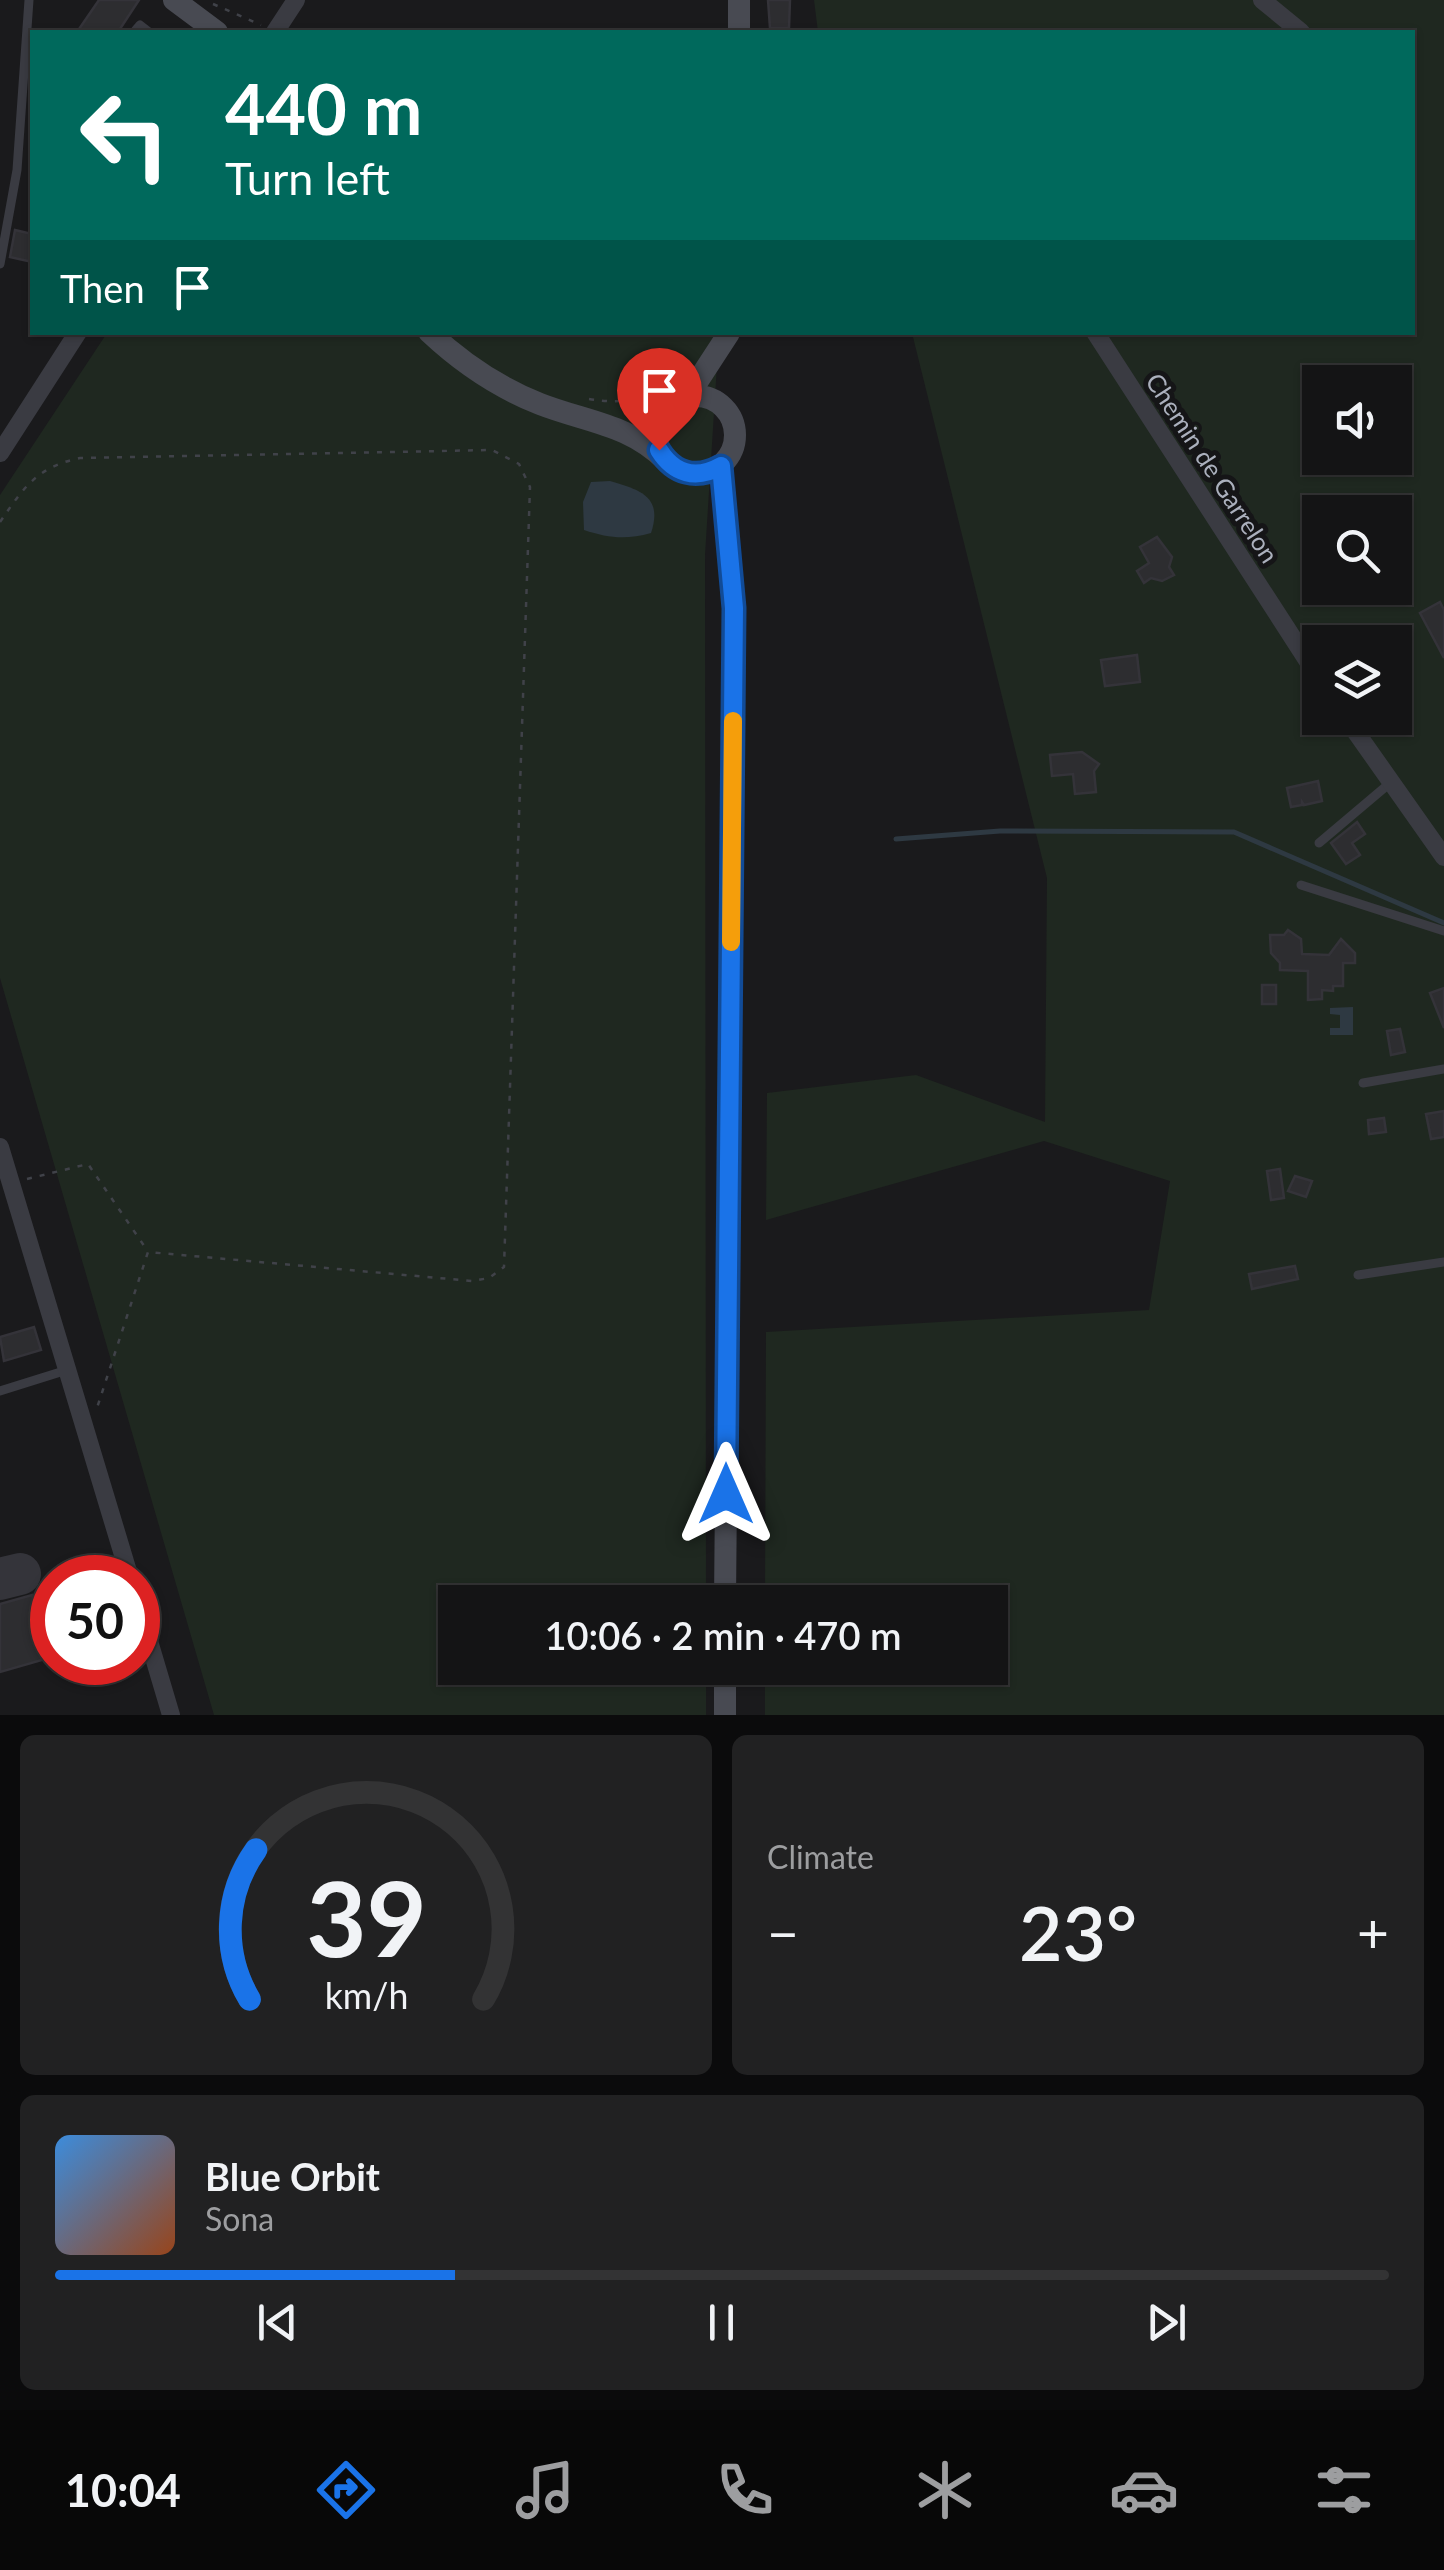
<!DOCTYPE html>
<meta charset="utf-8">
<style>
:root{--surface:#141415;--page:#212122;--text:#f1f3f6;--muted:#9d9ea0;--line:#333334;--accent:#1a73e8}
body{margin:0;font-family:Lato,sans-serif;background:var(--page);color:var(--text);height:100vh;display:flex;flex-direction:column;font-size:38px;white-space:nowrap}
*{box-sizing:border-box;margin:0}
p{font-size:32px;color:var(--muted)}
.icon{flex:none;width:55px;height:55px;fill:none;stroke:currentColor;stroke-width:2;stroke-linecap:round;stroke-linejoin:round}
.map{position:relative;height:1715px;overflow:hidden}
.side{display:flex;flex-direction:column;gap:20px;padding:20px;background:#0b0b0c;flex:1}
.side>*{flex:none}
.hud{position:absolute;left:30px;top:30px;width:1385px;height:305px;border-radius:0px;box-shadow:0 2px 8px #0004,0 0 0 2px var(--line);background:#00695c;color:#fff;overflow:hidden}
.fabs{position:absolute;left:1302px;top:365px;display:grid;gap:20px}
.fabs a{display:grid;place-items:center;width:110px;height:110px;border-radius:0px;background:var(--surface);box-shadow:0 2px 8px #0004,0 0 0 2px var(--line);font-size:50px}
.speed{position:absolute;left:30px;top:1555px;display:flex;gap:20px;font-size:50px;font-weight:700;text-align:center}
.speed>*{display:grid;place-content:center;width:130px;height:130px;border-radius:50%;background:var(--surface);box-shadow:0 2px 8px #0004,0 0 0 2px var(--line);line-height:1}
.speed .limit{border:15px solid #d22;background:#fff;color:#111}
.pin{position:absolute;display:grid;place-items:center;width:85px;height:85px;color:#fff;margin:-102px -42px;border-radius:50% 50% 50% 0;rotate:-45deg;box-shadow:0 0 10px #0007}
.pin .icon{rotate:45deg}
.me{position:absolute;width:110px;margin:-55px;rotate:0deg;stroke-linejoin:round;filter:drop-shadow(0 0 8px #0008)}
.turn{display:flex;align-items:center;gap:35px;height:210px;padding:0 30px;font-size:45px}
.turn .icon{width:130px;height:130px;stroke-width:2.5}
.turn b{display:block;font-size:70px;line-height:85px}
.then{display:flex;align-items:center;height:95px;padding:0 30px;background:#0003;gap:20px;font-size:38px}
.big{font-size:75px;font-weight:600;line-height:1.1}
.side .widget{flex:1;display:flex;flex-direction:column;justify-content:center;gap:15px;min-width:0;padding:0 35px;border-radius:15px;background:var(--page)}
.side .dial{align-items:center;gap:0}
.dial svg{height:260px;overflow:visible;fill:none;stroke:var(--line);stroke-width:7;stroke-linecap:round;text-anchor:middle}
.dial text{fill:var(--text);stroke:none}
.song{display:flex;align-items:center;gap:30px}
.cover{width:120px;height:120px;border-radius:15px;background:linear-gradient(135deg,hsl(210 70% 55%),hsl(20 70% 35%))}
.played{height:10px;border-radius:5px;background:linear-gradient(90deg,var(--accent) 30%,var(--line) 30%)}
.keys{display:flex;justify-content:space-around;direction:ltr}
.heat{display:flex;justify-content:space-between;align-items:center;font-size:55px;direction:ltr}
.side .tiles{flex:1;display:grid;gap:20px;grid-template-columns:1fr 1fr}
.widget:last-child{grid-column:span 2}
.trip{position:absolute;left:438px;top:1585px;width:570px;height:100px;border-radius:0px;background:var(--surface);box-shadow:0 2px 8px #0004,0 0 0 2px var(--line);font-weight:600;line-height:100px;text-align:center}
.tab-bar{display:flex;height:160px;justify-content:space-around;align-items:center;background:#080808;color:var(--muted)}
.tab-bar .icon{width:70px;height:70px}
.tab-bar .current{color:var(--accent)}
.tab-bar b{font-size:45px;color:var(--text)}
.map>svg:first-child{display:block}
.green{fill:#1f2820;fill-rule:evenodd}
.water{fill:#2e3942}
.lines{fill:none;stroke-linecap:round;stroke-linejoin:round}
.stream{stroke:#2e3942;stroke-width:5}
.taxiway{stroke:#34343a;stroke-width:42}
.building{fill:#2d2d30;stroke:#343339;stroke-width:2.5}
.path{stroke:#404249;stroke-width:2.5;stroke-dasharray:5 8;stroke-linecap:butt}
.lane{stroke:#3a3b42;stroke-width:9}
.street{stroke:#3a3b42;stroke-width:18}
.secondary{stroke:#484a52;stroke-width:22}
.route-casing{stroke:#114b97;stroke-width:25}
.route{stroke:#1a73e8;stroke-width:18}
.slow{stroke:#f59e0b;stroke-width:18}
.labels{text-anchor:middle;stroke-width:10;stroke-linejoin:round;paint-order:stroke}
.street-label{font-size:25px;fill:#abb0bd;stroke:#151517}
</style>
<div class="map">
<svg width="1444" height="1715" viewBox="0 0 1444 1715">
<rect width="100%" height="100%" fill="#1a1a1c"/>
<!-- green -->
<g class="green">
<path d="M814,0H1444V1715H765V1668H990V1602H765L766,1332L1149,1310L1170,1181L1044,1141L766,1220L767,1093L916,1075L1045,1122L1047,878L912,333L1412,332V32H908L906,30L818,32ZM1320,382H1395V458H1320ZM1320,512H1395V588H1320ZM1320,642H1395V718H1320Z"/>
<path d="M107,333H719L705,555L706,1602H455V1668H706V1715H214L0,978V495Z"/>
</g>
<!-- water -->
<g class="water">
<path d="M610,481C641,490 663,497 651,533C626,540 608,538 584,530L583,502L591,482Z"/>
<path d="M1353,1007V1035H1330V1028H1340V1015L1330,1014V1008Z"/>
</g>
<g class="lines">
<!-- stream -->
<path class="stream" d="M896,839L1000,831L1234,832L1444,923"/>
<!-- taxiway -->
<path class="taxiway" d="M0,1579L20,1574"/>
</g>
<!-- building -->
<g class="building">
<path d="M99,0H139L118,32H77Z"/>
<path d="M768,0H790L789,28H770Z"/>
<path d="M15,230L32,234V262L10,257Z"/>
<path d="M1157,537L1172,557L1169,567L1174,575L1162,581L1151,578L1144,583L1137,571L1149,563L1140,547Z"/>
<path d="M1440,602L1444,610V658L1420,613Z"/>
<path d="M1137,655L1140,682L1105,686L1101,660Z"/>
<path d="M1082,752L1099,764L1094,771L1096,792L1075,794L1073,774L1052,776L1050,755Z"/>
<path d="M1318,781L1322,801L1304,805L1302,802V805L1291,807L1287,788Z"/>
<path d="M1357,822L1365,834L1352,843L1360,855L1346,864L1331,843Z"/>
<path d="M1288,930L1301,939L1302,954L1329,955L1341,939L1355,953V963H1343V986H1333V991L1322,990V999L1308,1000V971L1280,970V963L1271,953L1270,935H1284Z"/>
<rect x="1262" y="985" width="14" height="19"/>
<path d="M1444,988V1028L1430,993Z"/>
<path d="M1400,1029L1405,1052L1391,1055L1387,1031Z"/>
<path d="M1444,1111V1137L1431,1139L1426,1114Z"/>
<path d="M1384,1118L1386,1132L1369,1134L1368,1120Z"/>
<path d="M1280,1169L1284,1198L1271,1200L1267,1171Z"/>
<path d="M1295,1176L1312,1181L1306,1197L1288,1191Z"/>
<path d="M1295,1266L1298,1279L1252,1289L1249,1274Z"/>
<path d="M34,1327L41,1350L4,1361L0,1337Z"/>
<path d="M32,1595L49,1658L0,1672V1604Z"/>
</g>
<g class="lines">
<!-- path -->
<g class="path">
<path d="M213,4L261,25"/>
<path d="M589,399C625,405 649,400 677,375"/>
<path d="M0,522C24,487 37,467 80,458L492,450L519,464L530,487L504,1267L489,1278L472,1281L148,1252L96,1411"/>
<path d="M27,1179L88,1164L147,1250"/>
</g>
<!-- lane -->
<g class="lane">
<path d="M134,32L140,25L149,32"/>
<path d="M0,264L17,170L29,0"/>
<path d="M1319,843L1390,783"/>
<path d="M1301,885L1444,931"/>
<path d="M1363,1083L1444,1069"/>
<path d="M1358,1275L1444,1262"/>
<path d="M0,1391L67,1370"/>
</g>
<!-- street -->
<g class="street">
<path d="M1262,0L1301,32"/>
<path d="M275,32L296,0"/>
<path d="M1095,332L1320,680"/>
<path d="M0,453L78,332"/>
<path d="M1346,718L1444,857"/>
<path d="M0,1147L130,1578"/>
<path d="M138,1604L171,1715"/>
</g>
<!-- secondary -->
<g class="secondary">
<path d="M174,0L217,32"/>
<path d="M739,32V0"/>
<path d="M429,332C463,364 497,387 540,404C586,422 629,424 666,461"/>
<circle cx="696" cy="435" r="39"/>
<path d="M688,396L729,333"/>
<path d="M721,466L734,607L725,1602"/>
<path d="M725,1715V1668"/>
</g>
</g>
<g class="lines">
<!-- route casing -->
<g class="route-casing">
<path id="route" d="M659,450C674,474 696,480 721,466L734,608L726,1494"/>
</g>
<!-- route -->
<use href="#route" class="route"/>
<!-- slow -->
<path class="slow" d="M731,942L733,721"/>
</g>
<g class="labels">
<!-- street labels -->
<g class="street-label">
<text transform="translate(1212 468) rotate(57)" y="9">Chemin de Garrelon</text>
</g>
</g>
</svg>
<div class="fabs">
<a><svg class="icon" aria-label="sound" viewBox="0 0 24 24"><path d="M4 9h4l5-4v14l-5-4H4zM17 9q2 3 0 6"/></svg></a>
<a><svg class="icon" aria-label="search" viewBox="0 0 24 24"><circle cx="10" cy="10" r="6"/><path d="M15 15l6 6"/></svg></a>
<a><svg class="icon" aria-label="layers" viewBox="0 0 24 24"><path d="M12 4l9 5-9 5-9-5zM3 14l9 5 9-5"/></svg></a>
</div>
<div class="speed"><div class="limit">50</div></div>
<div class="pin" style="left:659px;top:450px;background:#d93025"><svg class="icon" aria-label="arrive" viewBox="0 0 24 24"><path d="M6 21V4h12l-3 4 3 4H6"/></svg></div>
<svg class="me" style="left:726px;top:1494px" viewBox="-20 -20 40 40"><path d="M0-17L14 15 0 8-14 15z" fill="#1a73e8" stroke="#fff" stroke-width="4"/></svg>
<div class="trip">10:06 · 2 min · 470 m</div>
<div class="hud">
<div class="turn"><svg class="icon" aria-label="left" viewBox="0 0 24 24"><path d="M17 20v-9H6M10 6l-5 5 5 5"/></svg><div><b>440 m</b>Turn left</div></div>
<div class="then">Then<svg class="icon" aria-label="arrive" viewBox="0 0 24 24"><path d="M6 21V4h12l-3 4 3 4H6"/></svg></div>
</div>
</div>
<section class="side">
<div class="tiles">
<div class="widget dial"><svg viewBox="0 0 100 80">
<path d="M14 69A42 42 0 1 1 86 69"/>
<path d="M14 69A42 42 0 0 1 16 23" stroke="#1a73e8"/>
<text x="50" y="56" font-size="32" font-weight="700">39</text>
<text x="50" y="72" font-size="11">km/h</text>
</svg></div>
<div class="widget"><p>Climate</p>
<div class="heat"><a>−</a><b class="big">23°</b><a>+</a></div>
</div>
<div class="widget">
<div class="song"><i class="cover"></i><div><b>Blue Orbit</b><p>Sona</p></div></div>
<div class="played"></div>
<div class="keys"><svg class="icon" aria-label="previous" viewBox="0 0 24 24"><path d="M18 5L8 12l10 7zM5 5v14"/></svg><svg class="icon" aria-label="pause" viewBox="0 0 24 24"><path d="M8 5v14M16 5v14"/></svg><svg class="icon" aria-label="next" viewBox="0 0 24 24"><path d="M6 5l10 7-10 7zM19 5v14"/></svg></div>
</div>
</div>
</section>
<nav class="tab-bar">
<b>10:04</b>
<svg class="icon current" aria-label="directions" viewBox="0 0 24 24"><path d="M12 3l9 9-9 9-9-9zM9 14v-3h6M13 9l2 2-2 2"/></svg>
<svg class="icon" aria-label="music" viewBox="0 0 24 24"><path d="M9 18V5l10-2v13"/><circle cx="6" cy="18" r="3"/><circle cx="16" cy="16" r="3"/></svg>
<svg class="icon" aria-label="phone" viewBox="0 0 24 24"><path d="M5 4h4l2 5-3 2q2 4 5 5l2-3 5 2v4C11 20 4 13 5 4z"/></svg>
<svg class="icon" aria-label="climate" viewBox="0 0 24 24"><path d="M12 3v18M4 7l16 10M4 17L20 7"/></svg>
<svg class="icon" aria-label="car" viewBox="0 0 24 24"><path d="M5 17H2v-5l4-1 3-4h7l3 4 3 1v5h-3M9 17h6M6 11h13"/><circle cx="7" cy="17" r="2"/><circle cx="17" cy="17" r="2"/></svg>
<svg class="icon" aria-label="filters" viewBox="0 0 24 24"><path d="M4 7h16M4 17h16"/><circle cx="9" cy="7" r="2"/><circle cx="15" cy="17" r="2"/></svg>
</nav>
